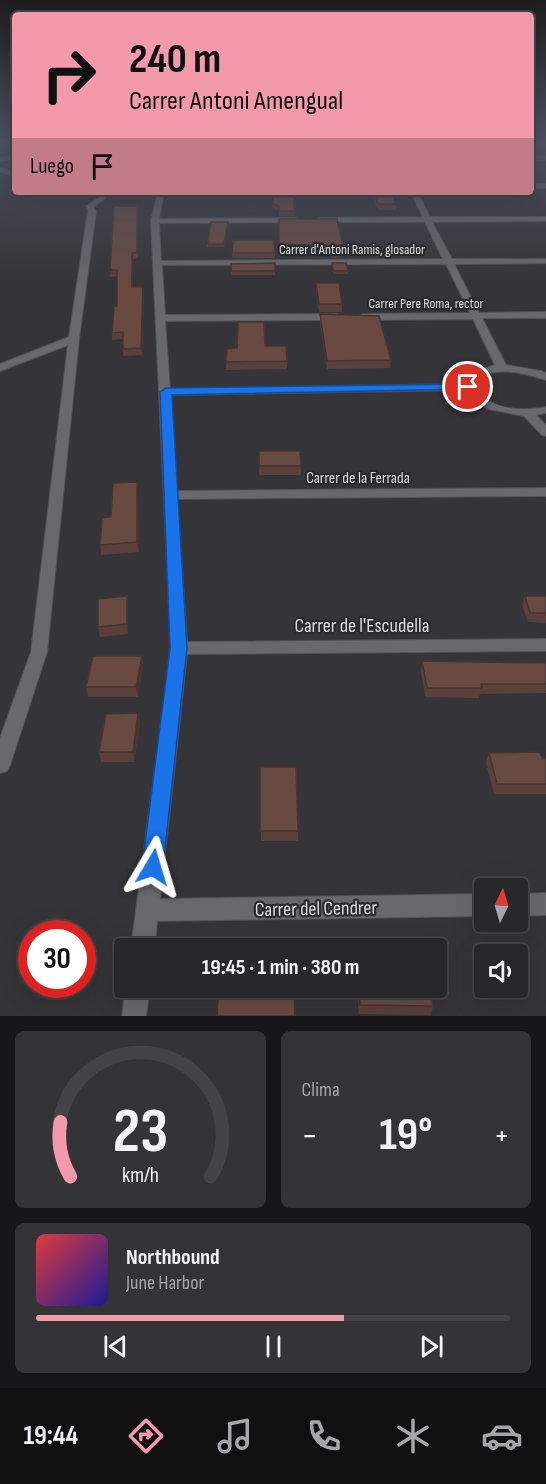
<!DOCTYPE html>
<html lang="es">
<meta charset="utf-8">
<style>
:root{--surface:#28282b;--page:#343437;--text:#f1f3f6;--muted:#a5a6a9;--line:#444447;--accent:#f29aac}
body{margin:0;font-family:"Sofia Sans Condensed",sans-serif;background:var(--page);color:var(--text);height:100vh;display:flex;flex-direction:column;font-size:22px;white-space:nowrap}
*{box-sizing:border-box;margin:0}
p{font-size:20px;color:var(--muted)}
.icon{flex:none;width:33px;height:33px;fill:none;stroke:currentColor;stroke-width:2;stroke-linecap:round;stroke-linejoin:round}
.map{position:relative;height:1016px;overflow:hidden}
.details{display:flex;flex-direction:column;gap:15px;padding:15px;background:#161618;flex:1}
.details>*{flex:none}
.banner{position:absolute;left:12px;top:12px;width:522px;height:183px;border-radius:6px;box-shadow:0 6px 24px #0002,0 0 0 2px var(--line);background:#f29aac;color:#111;overflow:hidden}
.needle{width:39px;rotate:5deg}
.fabs{position:absolute;left:474px;top:878px;display:grid;gap:12px}
.fabs a{display:grid;place-items:center;width:54px;height:54px;border-radius:6px;background:var(--surface);box-shadow:0 6px 24px #0002,0 0 0 2px var(--line);font-size:30px}
.speed{position:absolute;left:18px;top:920px;display:flex;gap:12px;font-size:30px;font-weight:700;text-align:center}
.speed>*{display:grid;place-content:center;width:78px;height:78px;border-radius:50%;background:var(--surface);box-shadow:0 6px 24px #0002,0 0 0 2px var(--line);line-height:1}
.speed .limit{border:9px solid #d22;background:#fff;color:#111}
.pin{position:absolute;display:grid;place-items:center;width:51px;height:51px;color:#fff;margin:-26px;border:3px solid #fff;border-radius:50%;box-shadow:0 2px 6px #0007}
.me{position:absolute;width:66px;margin:-33px;rotate:7deg;stroke-linejoin:round;filter:drop-shadow(0 0 4px #0008)}
.turn{display:flex;align-items:center;gap:21px;height:126px;padding:0 18px;font-size:27px}
.turn .icon{width:78px;height:78px;stroke-width:2.5}
.turn b{display:block;font-size:42px;line-height:51px}
.then{display:flex;align-items:center;height:57px;padding:0 18px;background:#0003;gap:12px;font-size:22px}
.big{font-size:45px;font-weight:700;line-height:1.1}
.details .card{flex:1;display:flex;flex-direction:column;justify-content:center;gap:9px;min-width:0;padding:0 21px;border-radius:9px;background:var(--page)}
.details .dial{align-items:center;gap:0}
.dial svg{height:156px;overflow:visible;fill:none;stroke:var(--line);stroke-width:7;stroke-linecap:round;text-anchor:middle}
.dial text{fill:var(--text);stroke:none}
.song{display:flex;align-items:center;gap:18px}
.cover{width:72px;height:72px;border-radius:9px;background:linear-gradient(135deg,hsl(0 70% 55%),hsl(240 70% 35%))}
.played{height:6px;border-radius:3px;background:linear-gradient(90deg,var(--accent) 65%,var(--line) 65%)}
.keys{display:flex;justify-content:space-around;direction:ltr}
.heat{display:flex;justify-content:space-between;align-items:center;font-size:33px;direction:ltr}
.details .tiles{flex:1;display:grid;gap:15px;grid-template-columns:1fr 1fr}
.card:last-child{grid-column:span 2}
.trip{position:absolute;left:114px;top:938px;width:333px;height:60px;border-radius:6px;background:var(--surface);box-shadow:0 6px 24px #0002,0 0 0 2px var(--line);font-weight:700;line-height:60px;text-align:center}
.menu{display:flex;height:96px;justify-content:space-around;align-items:center;background:#101011;color:var(--muted)}
.menu .icon{width:42px;height:42px}
.menu .on{color:var(--accent)}
.menu b{font-size:27px;color:var(--text)}
.map>svg:first-child{display:block}
.lines{fill:none;stroke-linecap:round;stroke-linejoin:round}
.street-casing{stroke:#525255;stroke-width:2}
.street{fill:#68686d;fill-rule:evenodd}
.wall{fill:#59403a}
.shaded-wall{fill:#49342f}
.building{fill:#684a43;stroke:#49342f;stroke-width:1.5}
.route{fill:#1a73e8;stroke:#114b97;stroke-width:1.5}
.labels{text-anchor:middle;stroke-width:4.5;stroke-linejoin:round;paint-order:stroke}
.far-street-label{font-size:14px;fill:#dcdcde;stroke:#2b2b2f}
.street-label{font-size:16px;fill:#dcdcde;stroke:#2b2b2f}
.near-street-label{font-size:20px;fill:#dcdcde;stroke:#2b2b2f}
</style>
<div class="map">
<svg width="546" height="1016" viewBox="0 0 546 1016">
<rect width="100%" height="100%" fill="#353539"/>
<g class="lines">
<!-- street casing -->
<g class="street-casing">
<g id="street">
<path d="M15,154V158L0,162V158Z"/>
<rect x="531" y="156" width="15" height="4"/>
<path d="M0,168L15,172V176L0,172Z"/>
<rect x="531" y="184" width="15" height="4"/>
<path d="M98,192H105L108,196L93,207L96,211L79,339L47,652L10,765L7,771L0,773V738L31,652L68,345L0,371V364L69,337L88,211L86,206L101,196Z"/>
<path d="M158,192H164L159,219L295,218L299,220L295,222L159,223L161,261L443,259L425,222H320L316,220L320,218L423,217L411,192H417L430,217H546V221L432,222L452,259H546V263L454,264L479,313L546,312V318H482L506,365L541,371L546,373V380C522,373 502,366 477,378L473,387C491,410 520,412 546,407V413L536,415L546,425V436L542,435L524,416L488,409L470,398L465,390L170,395L177,491L546,488V496L177,499L187,642L546,639V651L187,654L160,899L484,894V916L157,921L155,948H131L171,648L151,221ZM446,264L470,313L362,314L357,317L362,320L473,319L495,365L469,374L464,384L170,389L165,321L337,320L342,317L337,314L165,315L162,265Z"/>
<path d="M546,893V915L518,916V894Z"/>
<path d="M126,987H150L146,1016H122Z"/>
</g>
</g>
<!-- street -->
<use href="#street" class="street"/>
</g>
<!-- wall -->
<g class="wall">
<path d="M531,140H546V156L531,141Z"/>
<path d="M273,192H294V216H279V211L273,208Z"/>
<path d="M371,192H391L396,204V210H378Z"/>
<path d="M435,192H453L435,193Z"/>
<path d="M137,211L138,258L132,259L133,287L144,293L142,355L123,356V339L112,340V333L117,306V276L110,277V270Z"/>
<path d="M279,219L344,251V257L331,258L330,252L279,250Z"/>
<path d="M228,225L224,247H207V244Z"/>
<path d="M274,240L275,258H232V253Z"/>
<path d="M275,263V275H231V271Z"/>
<path d="M332,263L348,271V274H333Z"/>
<path d="M316,283L342,304V312H319L316,290Z"/>
<path d="M320,314L391,360L390,368L327,369L320,322Z"/>
<path d="M265,346L287,361V369L226,370V362L237,348Z"/>
<path d="M259,451L301,466V475H259Z"/>
<path d="M137,482L138,491L139,552L101,555L100,545L111,517Z"/>
<path d="M525,596H546V623L528,622L522,605Z"/>
<path d="M128,605V634L100,637L98,627Z"/>
<path d="M142,656L143,666L138,697H88L86,687Z"/>
<path d="M422,661L546,663V693L480,694L479,698L425,697L421,671Z"/>
<path d="M138,713L140,723L134,762H101L99,752Z"/>
<path d="M489,753L546,758V794H494L486,763Z"/>
<path d="M260,767L298,831V841H261Z"/>
<path d="M357,987H431L433,1006L431,1015L359,1014Z"/>
</g>
<!-- shaded-wall -->
<g class="shaded-wall">
<path d="M143,287L144,293L142,355L141,348Z"/>
<path d="M137,482L138,491L139,552L137,542Z"/>
<path d="M127,596L128,605V634L127,624Z"/>
<path d="M142,656L143,666L138,697L136,687Z"/>
<path d="M138,713L140,723L134,762L133,752Z"/>
</g>
<!-- building -->
<g class="building">
<path d="M535,140H546V151Z"/>
<path d="M273,192H294V211H279V206L273,204Z"/>
<path d="M373,192H391L396,204H378Z"/>
<path d="M114,206H137V253H132V287H143L141,348L123,349V332L112,333L114,306H117V270H110Z"/>
<path d="M279,219H337L344,251H331L330,246L279,244Z"/>
<path d="M211,222H228L224,244H207Z"/>
<path d="M233,240H274L275,253H232Z"/>
<path d="M275,263V271H231V264Z"/>
<path d="M332,263H346L348,271H333Z"/>
<path d="M316,283H339L342,304H319Z"/>
<path d="M320,314L379,316L391,360L327,361Z"/>
<path d="M238,322H264L265,346H286L287,361L226,362L227,349L237,348Z"/>
<path d="M259,451H300L301,466H259Z"/>
<path d="M137,482V542L100,545L102,518L111,517L113,483Z"/>
<path d="M127,596V624L98,627V599Z"/>
<path d="M525,596H546V613H530Z"/>
<path d="M93,656H142L136,687H86Z"/>
<path d="M422,661L546,663V684H481L482,688H427Z"/>
<path d="M138,713L133,752H99L106,714Z"/>
<path d="M540,752L542,758H546V784H497L489,753Z"/>
<path d="M260,767H296L298,831H260Z"/>
<path d="M219,987H294L295,1016H217Z"/>
<path d="M359,987H431L433,1006L360,1005Z"/>
</g>
<!-- sky -->
<linearGradient id="sky" x2="0" y2="1"><stop stop-color="#1d1d1f"/><stop offset="0.5" stop-color="#4b515f"/><stop offset="1" stop-color="#4b515f" stop-opacity="0"/></linearGradient>
<rect width="546" height="282" fill="url(#sky)"/>
<!-- route -->
<path class="route" d="M468,384L472,385V389L172,395L187,648L163,867L160,874L153,877L145,874L142,867L170,648L160,392L166,388Z"/>
<g class="labels">
<!-- far-street labels -->
<g class="far-street-label">
<text x="352" y="254">Carrer d'Antoni Ramis, glosador</text>
<text x="426" y="308">Carrer Pere Roma, rector</text>
</g>
<!-- street labels -->
<g class="street-label">
<text x="358" y="483">Carrer de la Ferrada</text>
</g>
<!-- near-street labels -->
<g class="near-street-label">
<text x="362" y="632">Carrer de l'Escudella</text>
<text transform="translate(316 908) rotate(-1)" y="7">Carrer del Cendrer</text>
</g>
</g>
</svg>
<div class="fabs">
<a><svg class="needle" viewBox="-14 -14 28 28"><path d="M0-13l5 13h-10z" fill="#e53935"/><path d="M0 13l5-13h-10z" fill="#a5a6a9"/></svg></a>
<a><svg class="icon" aria-label="sound" viewBox="0 0 24 24"><path d="M4 9h4l5-4v14l-5-4H4zM17 9q2 3 0 6"/></svg></a>
</div>
<div class="speed"><div class="limit">30</div></div>
<div class="pin" style="left:468px;top:387px;background:#d93025"><svg class="icon" aria-label="arrive" viewBox="0 0 24 24"><path d="M6 21V4h12l-3 4 3 4H6"/></svg></div>
<svg class="me" style="left:153px;top:867px" viewBox="-20 -20 40 40"><path d="M0-17L14 15 0 8-14 15z" fill="#1a73e8" stroke="#fff" stroke-width="4"/></svg>
<div class="trip">19:45 · 1 min · 380 m</div>
<div class="banner">
<div class="turn"><svg class="icon" aria-label="right" viewBox="0 0 24 24"><path d="M7 20v-9h11M14 6l5 5-5 5"/></svg><div><b>240 m</b>Carrer Antoni Amengual</div></div>
<div class="then">Luego<svg class="icon" aria-label="arrive" viewBox="0 0 24 24"><path d="M6 21V4h12l-3 4 3 4H6"/></svg></div>
</div>
</div>
<section class="details">
<div class="tiles">
<div class="card dial"><svg viewBox="0 0 100 80">
<path d="M14 69A42 42 0 1 1 86 69"/>
<path d="M14 69A42 42 0 0 1 9 41" stroke="#f29aac"/>
<text x="50" y="56" font-size="32" font-weight="700">23</text>
<text x="50" y="72" font-size="11">km/h</text>
</svg></div>
<div class="card"><p>Clima</p>
<div class="heat"><a>−</a><b class="big">19°</b><a>+</a></div>
</div>
<div class="card">
<div class="song"><i class="cover"></i><div><b>Northbound</b><p>June Harbor</p></div></div>
<div class="played"></div>
<div class="keys"><svg class="icon" aria-label="previous" viewBox="0 0 24 24"><path d="M18 5L8 12l10 7zM5 5v14"/></svg><svg class="icon" aria-label="pause" viewBox="0 0 24 24"><path d="M8 5v14M16 5v14"/></svg><svg class="icon" aria-label="next" viewBox="0 0 24 24"><path d="M6 5l10 7-10 7zM19 5v14"/></svg></div>
</div>
</div>
</section>
<nav class="menu">
<b>19:44</b>
<svg class="icon on" aria-label="directions" viewBox="0 0 24 24"><path d="M12 3l9 9-9 9-9-9zM9 14v-3h6M13 9l2 2-2 2"/></svg>
<svg class="icon" aria-label="music" viewBox="0 0 24 24"><path d="M9 18V5l10-2v13"/><circle cx="6" cy="18" r="3"/><circle cx="16" cy="16" r="3"/></svg>
<svg class="icon" aria-label="phone" viewBox="0 0 24 24"><path d="M5 4h4l2 5-3 2q2 4 5 5l2-3 5 2v4C11 20 4 13 5 4z"/></svg>
<svg class="icon" aria-label="climate" viewBox="0 0 24 24"><path d="M12 3v18M4 7l16 10M4 17L20 7"/></svg>
<svg class="icon" aria-label="car" viewBox="0 0 24 24"><path d="M5 17H2v-5l4-1 3-4h7l3 4 3 1v5h-3M9 17h6M6 11h13"/><circle cx="7" cy="17" r="2"/><circle cx="17" cy="17" r="2"/></svg>
</nav>
